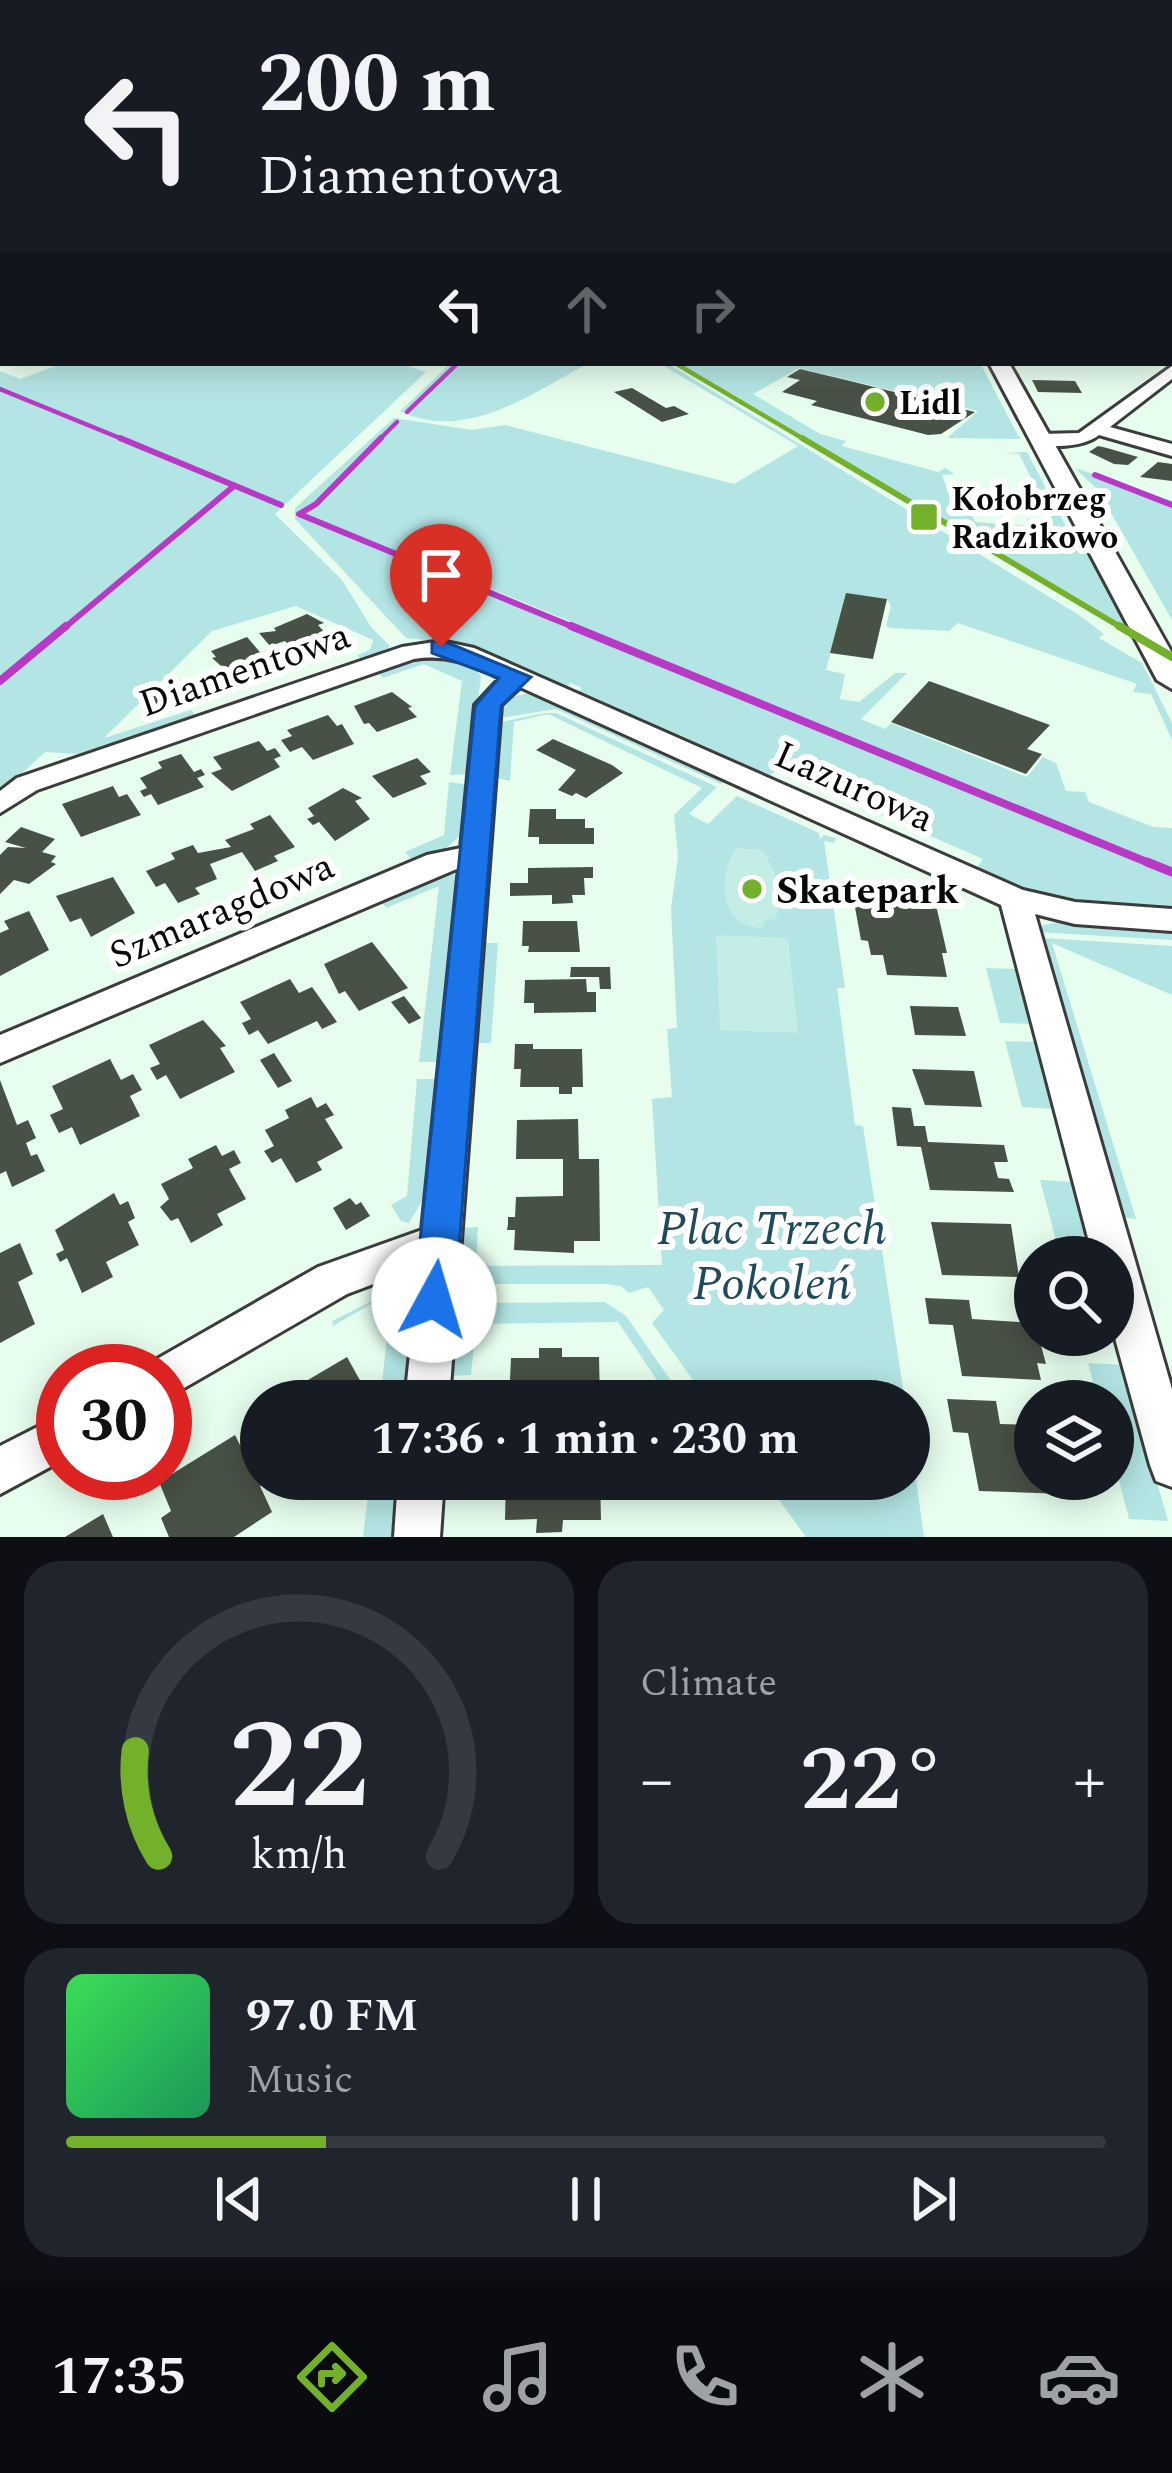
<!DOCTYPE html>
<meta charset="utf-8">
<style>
:root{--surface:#171b24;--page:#20242c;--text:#f1f3f6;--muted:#9ea1a6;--line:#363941;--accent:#73b12a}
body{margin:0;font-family:Spectral,serif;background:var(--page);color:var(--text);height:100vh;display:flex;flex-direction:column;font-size:45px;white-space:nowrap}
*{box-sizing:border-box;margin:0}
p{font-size:39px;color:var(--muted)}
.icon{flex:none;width:66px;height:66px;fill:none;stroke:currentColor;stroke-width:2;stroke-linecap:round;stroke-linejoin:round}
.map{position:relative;height:1537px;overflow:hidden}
.side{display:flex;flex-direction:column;gap:24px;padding:24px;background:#0d0f14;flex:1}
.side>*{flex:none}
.banner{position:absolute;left:0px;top:0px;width:1173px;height:366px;box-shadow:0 6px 30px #0003;background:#171b24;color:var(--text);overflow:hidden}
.controls{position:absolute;left:1014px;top:1236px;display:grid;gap:24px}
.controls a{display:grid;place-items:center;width:120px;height:120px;border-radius:50%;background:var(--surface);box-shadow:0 6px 30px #0003;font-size:60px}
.speed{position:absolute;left:36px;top:1344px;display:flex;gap:24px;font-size:60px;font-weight:700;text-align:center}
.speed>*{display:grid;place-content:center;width:156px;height:156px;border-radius:50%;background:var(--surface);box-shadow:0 6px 30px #0003;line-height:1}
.speed .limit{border:18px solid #d22;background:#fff;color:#111}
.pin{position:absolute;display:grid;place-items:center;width:102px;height:102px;color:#fff;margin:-123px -51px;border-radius:50% 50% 50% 0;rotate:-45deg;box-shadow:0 0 12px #0007}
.pin .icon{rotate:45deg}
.me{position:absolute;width:132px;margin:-66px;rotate:6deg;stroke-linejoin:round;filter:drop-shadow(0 0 9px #0008)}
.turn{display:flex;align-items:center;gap:42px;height:252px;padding:0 60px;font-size:54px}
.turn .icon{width:156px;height:156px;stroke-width:2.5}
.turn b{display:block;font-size:84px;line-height:102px}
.lanes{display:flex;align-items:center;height:114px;padding:0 60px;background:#0003;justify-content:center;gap:60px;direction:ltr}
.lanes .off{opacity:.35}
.big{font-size:90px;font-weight:700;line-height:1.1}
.side .widget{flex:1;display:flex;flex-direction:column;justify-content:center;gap:18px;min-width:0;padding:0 42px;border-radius:36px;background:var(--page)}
.side .dial{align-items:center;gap:0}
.dial svg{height:312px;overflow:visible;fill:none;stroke:var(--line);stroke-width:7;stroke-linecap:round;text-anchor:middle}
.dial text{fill:var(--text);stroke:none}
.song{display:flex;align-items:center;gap:36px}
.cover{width:144px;height:144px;border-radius:18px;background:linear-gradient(135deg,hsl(130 70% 55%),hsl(150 70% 35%))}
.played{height:12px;border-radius:6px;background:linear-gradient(90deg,var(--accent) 25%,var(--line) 25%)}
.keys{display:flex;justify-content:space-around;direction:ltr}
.heat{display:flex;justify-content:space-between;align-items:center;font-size:66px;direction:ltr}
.side .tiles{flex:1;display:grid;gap:24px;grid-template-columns:1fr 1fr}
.widget:last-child{grid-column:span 2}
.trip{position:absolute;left:240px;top:1380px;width:690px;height:120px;border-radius:60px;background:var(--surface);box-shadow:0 6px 30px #0003;font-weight:700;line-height:120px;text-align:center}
.menu{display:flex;height:192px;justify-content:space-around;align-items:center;background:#090b0e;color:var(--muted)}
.menu .icon{width:84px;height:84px}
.menu .current{color:var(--accent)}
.menu b{font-size:54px;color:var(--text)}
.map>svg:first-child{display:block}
.green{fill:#b3e5e4}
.pitch{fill:#c5ede7}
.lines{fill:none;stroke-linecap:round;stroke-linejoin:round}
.stream-far3{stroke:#b839c6;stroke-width:4.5}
.stream-far2{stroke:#b839c6;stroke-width:6}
.stream-far1{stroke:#b839c6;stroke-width:8}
.stream{stroke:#b839c6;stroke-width:9}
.building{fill:#485146}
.minor-casing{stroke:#3c3c3c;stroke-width:6}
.tertiary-casing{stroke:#3c3c3c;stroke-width:6}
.minor{fill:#fff;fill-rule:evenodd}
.tertiary{fill:#fff;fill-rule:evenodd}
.rail-far2{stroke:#73b12a;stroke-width:4.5}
.rail-far1{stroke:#73b12a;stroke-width:6}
.rail{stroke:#73b12a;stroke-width:8}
.route{fill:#1a73e8;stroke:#114b97;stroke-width:3}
.poi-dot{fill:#73b12a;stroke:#fff;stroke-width:4.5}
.labels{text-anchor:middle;stroke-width:12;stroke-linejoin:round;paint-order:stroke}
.far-poi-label{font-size:33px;font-weight:bold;fill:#090909;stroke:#fff;text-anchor:start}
.street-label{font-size:39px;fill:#090909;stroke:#fff}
.poi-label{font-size:39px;font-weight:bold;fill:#090909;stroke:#fff;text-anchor:start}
.near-park-label{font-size:48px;font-style:italic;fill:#1e4a5c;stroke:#fff}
</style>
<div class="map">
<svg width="1172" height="1537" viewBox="0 0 1172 1537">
<rect width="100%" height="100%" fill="#e7feee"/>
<!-- green -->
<g class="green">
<path d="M64,363H397L426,372L275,514L342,580L371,627L390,646L381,656L363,662L357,655L370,650L373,640L296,606L212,631L104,738L191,710L198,719L93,755L45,752L0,793V371L20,379Z"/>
<path d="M451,363H589C532,393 467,443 400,411Z"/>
<path d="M659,363H667L1079,615L1104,634L1099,638L1142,663L1172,723V740L1151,694L1133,692L1137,684L958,623L949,631L891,628L886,626L891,606L887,599L846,594L826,670L845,674L840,699L859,702L895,673H907L861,719L885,729L891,723L1027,777L1043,757L1056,763L1066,791L1085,792L1089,802L1153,827L1172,828V868L491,589L487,594L1172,876V911L1044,900L974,872L983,859L777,769L765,780L576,694L582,688L571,683L563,689L460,644L406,638L295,519V508L394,418L472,430L505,425L734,484L798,446Z"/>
<path d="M680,363H980L1020,439L947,438L978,411L799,368L753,394L820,434L846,441L842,446L938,472L945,468L955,474L942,475L949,494L964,495L975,522L1028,526L1027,519H1052L1019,454L1005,453L1027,452L1079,551L1090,552L1130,629Z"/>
<path d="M1075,468L1172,501V620L1098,490Z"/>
<path d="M425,654L471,663L481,677L468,774L450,775L462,681L424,664L383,678L375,670Z"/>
<path d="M534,692L727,779L721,784L556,709L500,718L505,699Z"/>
<path d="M545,713H556L717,787L689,814L708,824L737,796L819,833L820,839L824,835L836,838L834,843L824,841L845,988H837L855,1125L863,1126L905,1401H708L652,1323L664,1310L648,1287L629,1293L621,1286L606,1284H478L470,1268L455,1267L458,1228L478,1227L476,1266L662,1265L652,1099L672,1097L667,1029L677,1028L671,909L678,857L674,815L702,788L548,714L514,722L510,781L496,778L500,722Z"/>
<path d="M449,782L471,785L467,829L441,853L415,863L405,852L444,835Z"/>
<path d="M446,870L460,878L442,1062H419L439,886L386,908L379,898Z"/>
<path d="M1060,922L1172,929V940L1036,932L1043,925Z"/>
<path d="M1042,938L1172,946V995L1052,943L1136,1219L1115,1216L1035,943Z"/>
<path d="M483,943H498L491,1043H473Z"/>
<path d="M986,968L1015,969L1032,1024L1000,1023Z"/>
<path d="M1005,1041L1035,1042L1053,1109L1022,1107Z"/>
<path d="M417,1079H440L428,1191L409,1223L401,1221L391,1205L407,1196Z"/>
<path d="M1040,1180L1073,1182L1094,1253L1059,1252Z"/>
<path d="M382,1296L417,1309L408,1401H380L390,1310L373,1303L333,1326L332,1321Z"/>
<path d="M605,1302L626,1316L685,1401H671L618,1322L476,1324L471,1375L447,1376L451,1321H470L471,1312L482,1303Z"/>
<path d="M1088,1363L1124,1365L1168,1521L1129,1519L1113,1457V1401H1098Z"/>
<path d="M909,1428L924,1537H806L764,1479H909Z"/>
<path d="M370,1479H402L396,1537H363Z"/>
</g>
<!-- pitch -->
<g class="pitch">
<path d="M736,848L762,850C777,872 783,893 775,919L765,920L762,928C717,926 718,875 736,848Z"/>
<path d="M716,935L788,938L798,1033L720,1030Z"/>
</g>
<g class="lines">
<!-- stream-far3 -->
<g class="stream-far3">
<path d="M0,389L127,441"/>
<path d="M407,412L458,363"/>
<path d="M378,441L397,422"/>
</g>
<!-- stream-far2 -->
<g class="stream-far2">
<path d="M120,438L281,505"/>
<path d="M1095,475L1172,505"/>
<path d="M301,513L316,504L381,438"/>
<path d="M299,514L578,629"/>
<path d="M63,629L234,486"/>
</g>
<!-- stream-far1 -->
<g class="stream-far1">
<path d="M571,626L1154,865"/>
<path d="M0,681L66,626"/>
</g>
<!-- stream -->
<path class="stream" d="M1147,862L1172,872"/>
</g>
<!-- building -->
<g class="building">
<path d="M800,369L850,381L975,412L941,434L928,435L811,405L817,401L782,392L800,380L787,377Z"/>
<path d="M1032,380L1075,381L1082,393L1038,392Z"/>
<path d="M632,388L666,408L674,406L689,414L662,422L614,392Z"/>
<path d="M1098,446L1107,448L1138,457L1128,465L1114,464L1089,452Z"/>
<path d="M1158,462L1172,464V481L1140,477Z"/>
<path d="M846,593L887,599L873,659L830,653Z"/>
<path d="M307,614L324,623L318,625L326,634L308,643L292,649L285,641L270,646L259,633L276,631L274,628Z"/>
<path d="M247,637L264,657L228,672L212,658L216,657L211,651Z"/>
<path d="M190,679L204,696L161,712L151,697Z"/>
<path d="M929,681L1050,725L1027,749L1042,754L1026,774L891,722Z"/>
<path d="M392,692L412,707L408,708L417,717L377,732L369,723L364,724L354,706Z"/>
<path d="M328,715L337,726L342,724L354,744L313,760L302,747L290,752L281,740L292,736L287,730Z"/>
<path d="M553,739L612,765L623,773L586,798L576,793L572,796L558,790L576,770L536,750Z"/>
<path d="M259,741L267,751L275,748L281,756L274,759L280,767L232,791L211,773L222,769L213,757Z"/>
<path d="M181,754L194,772L201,769L205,775L197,778L204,787L158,805L151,794L144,797L140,791L147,788L140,778L162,768L158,762Z"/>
<path d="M417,758L431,772L420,776L427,784L393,798L372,776Z"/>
<path d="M113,786L119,797L127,794L141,815L81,837L62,804Z"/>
<path d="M343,788L362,798L355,801L370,819L335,841L319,822L313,825L307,819L314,816L308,808Z"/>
<path d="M530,809H556V819H585V828H594V844H539V837H528Z"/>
<path d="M270,815L295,847L274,856L278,861L255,871L242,852L210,864L217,879L195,888L200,894L178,903L165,883L156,887L146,871L175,859L171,853L193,845L198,853L231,847L225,840L254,829L250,824Z"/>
<path d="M21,827L55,839L42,852L56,856L51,862L56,864L29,884L14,880L0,894V855L8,847L26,848L5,842Z"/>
<path d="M593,867V878H584L585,895H572L573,903L552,904V895L510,896V883H528V868Z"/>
<path d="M113,877L135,913L91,937L81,918L70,922L56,896Z"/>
<path d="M852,891L914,892L917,905H936L947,953H942L947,977L887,975L883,955H871L868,941L861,940Z"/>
<path d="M29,911L49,950L0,976V933L9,929L4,921Z"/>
<path d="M523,921H577L580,952H528L529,946H522Z"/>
<path d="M372,942L408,988L359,1011L345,991L339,994L324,964Z"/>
<path d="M571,967H610L611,989H600L599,977H570Z"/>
<path d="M290,979L299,993L312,987L337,1022L322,1029L317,1021L268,1044L258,1030L249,1035L242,1023L251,1019L240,1002Z"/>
<path d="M586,979L587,992H596V1012L534,1013V1003H524L525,980Z"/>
<path d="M404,996L421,1018L409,1024L391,1002Z"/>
<path d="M910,1006L958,1007L966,1036L915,1035Z"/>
<path d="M203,1020L226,1046L220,1048L235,1072L180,1099L166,1075L157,1080L150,1068L160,1064L149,1045Z"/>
<path d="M515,1044H533V1049H582L583,1087H572V1094H559V1087H520L521,1069H514Z"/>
<path d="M274,1053L292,1081L278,1088L260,1060Z"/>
<path d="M110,1059L121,1080L133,1074L142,1090L130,1096L140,1116L80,1145L72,1127L59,1133L50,1115L63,1109L52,1086Z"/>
<path d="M912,1069L974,1071L982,1107L925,1105Z"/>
<path d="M0,1080L17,1125L28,1120L36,1138L26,1143L31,1156L37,1154L45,1171L12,1187L6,1171L0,1174Z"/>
<path d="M311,1097L317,1108L326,1103L334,1115L325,1119L343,1148L317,1162L322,1170L296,1183L281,1158L272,1163L264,1151L274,1146L265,1130L289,1118L285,1110Z"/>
<path d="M892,1107L911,1108L914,1126H925L928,1142L1004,1145L1008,1162H994L998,1178L1009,1179L1014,1192L930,1190L921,1147L897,1146Z"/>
<path d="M578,1119L579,1159H599L600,1241H574V1253L514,1250L515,1230H507L508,1224V1217H515L516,1197L563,1196V1159H516L517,1120Z"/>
<path d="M216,1145L222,1156L234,1150L241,1163L229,1169L246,1199L217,1214L223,1225L191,1243L178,1218L171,1221L160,1207L169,1199L161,1184L193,1168L188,1159Z"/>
<path d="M114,1193L120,1205L128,1201L135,1218L128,1222L139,1245L106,1262L113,1277L82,1293L67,1258L60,1262L56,1254L64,1250L55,1230Z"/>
<path d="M350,1198L356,1205L361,1202L370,1216L346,1230L333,1208Z"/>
<path d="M931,1222L1011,1224L1019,1277L942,1275Z"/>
<path d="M20,1243L33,1274L18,1282L35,1324L0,1343V1253Z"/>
<path d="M925,1298L969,1300L972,1319L1035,1323L1046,1364L1037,1363L1041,1380L962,1376L953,1325L929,1324Z"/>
<path d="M539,1348H562V1357H599L600,1401H509L511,1358H539Z"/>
<path d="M347,1357L367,1393L353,1401H282L279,1397Z"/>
<path d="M947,1399L996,1401L1000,1424L1035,1425V1479H1061L1065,1494L979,1491L968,1433L953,1432Z"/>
<path d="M235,1435L249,1463L261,1456V1479H271L260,1486L272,1512L234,1537H169L161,1518L171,1511L159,1482Z"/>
<path d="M506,1479H600L601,1520H563L562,1532L536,1533L537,1519L505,1520Z"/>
<path d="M103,1514L113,1537H65Z"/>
</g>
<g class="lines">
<!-- minor casing -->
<g class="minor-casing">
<g id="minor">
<path d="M0,185L3,186V194L0,193Z"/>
<rect x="1170" y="327" width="2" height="10"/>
<path d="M1172,366V379L1110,427L1172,444V456L1099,435C1084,447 1048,450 1033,440L1042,434L1079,433Z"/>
<path d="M441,641L474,648L1023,890L1075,902L1172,909V931L1075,924L1035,914L1172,1389V1487L1156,1481L1150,1465L1113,1331V1257H1093L1001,905L520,687L501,705L449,1401H405L419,1267L347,1294L165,1399V1371H147L150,1363L318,1267L422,1230L459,868L0,1063V1035L427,855L461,848L475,705L500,678C469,663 448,654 414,659L37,790L0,813V791L17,778L402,647Z"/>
<path d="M63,1414V1460L0,1494V1446Z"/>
<path d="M398,1479H444L440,1537H394Z"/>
</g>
</g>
<!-- tertiary casing -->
<g class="tertiary-casing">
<g id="tertiary">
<path d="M1170,222L1172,223V233L1170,232Z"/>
<path d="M989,363H1009L1172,653V689L1157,680Z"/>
</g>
</g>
<!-- minor -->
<use href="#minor" class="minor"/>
<!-- tertiary -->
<use href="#tertiary" class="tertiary"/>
<!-- rail-far2 -->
<path class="rail-far2" d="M675,363L807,441"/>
<!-- rail-far1 -->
<path class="rail-far1" d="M802,438L1124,629"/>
<!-- rail -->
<path class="rail" d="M1119,626L1172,657"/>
</g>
<!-- sky -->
<linearGradient id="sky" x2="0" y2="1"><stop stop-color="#a9b2ec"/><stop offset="0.45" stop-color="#f4fff7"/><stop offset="1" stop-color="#f4fff7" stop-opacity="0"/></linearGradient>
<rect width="1172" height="389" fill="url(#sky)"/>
<!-- route -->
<path class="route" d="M441,640L531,677L501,706L455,1300L449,1314L434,1319L420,1314L414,1300L475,706L499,678L432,653V642Z"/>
<!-- markers -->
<g class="poi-dot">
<circle cx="875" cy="402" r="12"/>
<rect x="909" y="502" width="30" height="30" rx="6"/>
<circle cx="752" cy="889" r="12"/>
</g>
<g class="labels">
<!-- far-poi labels -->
<g class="far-poi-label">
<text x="899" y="414">Lidl</text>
<text x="951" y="510">Kołobrzeg<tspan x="951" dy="38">Radzikowo</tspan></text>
</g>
<!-- street labels -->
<g class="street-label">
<text transform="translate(244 668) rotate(-19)" y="14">Diamentowa</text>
<text transform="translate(855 785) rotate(24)" y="14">Lazurowa</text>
<text transform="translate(221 909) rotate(-23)" y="14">Szmaragdowa</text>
</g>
<!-- poi labels -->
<g class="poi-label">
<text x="776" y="903">Skatepark</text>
</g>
<!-- near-park labels -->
<g class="near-park-label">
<text x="772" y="1244">Plac Trzech<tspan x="772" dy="55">Pokoleń</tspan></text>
</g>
</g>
</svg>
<div class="controls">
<a><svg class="icon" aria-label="search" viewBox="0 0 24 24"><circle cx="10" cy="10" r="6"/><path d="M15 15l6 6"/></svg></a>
<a><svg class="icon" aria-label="layers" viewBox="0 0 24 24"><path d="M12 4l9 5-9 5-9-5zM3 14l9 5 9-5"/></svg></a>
</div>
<div class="speed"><div class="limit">30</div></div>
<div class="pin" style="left:441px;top:647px;background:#d93025"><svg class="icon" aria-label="arrive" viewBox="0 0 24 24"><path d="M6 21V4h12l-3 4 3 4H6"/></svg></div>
<svg class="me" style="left:434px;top:1300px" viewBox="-20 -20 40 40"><circle r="19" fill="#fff"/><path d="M0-13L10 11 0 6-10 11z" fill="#1a73e8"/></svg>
<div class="trip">17:36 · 1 min · 230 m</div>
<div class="banner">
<div class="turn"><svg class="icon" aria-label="left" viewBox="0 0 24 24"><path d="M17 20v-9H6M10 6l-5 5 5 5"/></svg><div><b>200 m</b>Diamentowa</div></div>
<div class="lanes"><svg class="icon" aria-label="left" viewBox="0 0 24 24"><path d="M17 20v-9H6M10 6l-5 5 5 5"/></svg><svg class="icon off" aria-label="ahead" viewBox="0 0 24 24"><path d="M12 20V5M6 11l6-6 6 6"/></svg><svg class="icon off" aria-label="right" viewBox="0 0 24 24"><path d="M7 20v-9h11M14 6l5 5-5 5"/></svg></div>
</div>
</div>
<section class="side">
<div class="tiles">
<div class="widget dial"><svg viewBox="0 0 100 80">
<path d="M14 69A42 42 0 1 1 86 69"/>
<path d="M14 69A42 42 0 0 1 8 42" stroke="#73b12a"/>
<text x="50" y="56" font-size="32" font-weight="700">22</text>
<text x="50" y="72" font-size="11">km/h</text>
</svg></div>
<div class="widget"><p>Climate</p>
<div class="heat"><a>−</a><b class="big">22°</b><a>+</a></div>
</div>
<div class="widget">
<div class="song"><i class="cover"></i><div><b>97.0 FM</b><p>Music</p></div></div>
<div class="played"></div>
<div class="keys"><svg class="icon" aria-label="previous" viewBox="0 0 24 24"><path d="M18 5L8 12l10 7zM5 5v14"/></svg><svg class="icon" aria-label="pause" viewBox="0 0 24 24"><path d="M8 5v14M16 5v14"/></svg><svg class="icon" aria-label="next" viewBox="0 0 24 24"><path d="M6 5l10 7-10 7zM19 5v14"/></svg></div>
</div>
</div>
</section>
<nav class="menu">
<b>17:35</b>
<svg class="icon current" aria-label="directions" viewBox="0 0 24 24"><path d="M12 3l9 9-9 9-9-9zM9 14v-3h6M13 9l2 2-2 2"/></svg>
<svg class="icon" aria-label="music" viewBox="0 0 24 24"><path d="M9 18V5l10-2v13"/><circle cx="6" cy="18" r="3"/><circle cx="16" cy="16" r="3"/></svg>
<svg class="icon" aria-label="phone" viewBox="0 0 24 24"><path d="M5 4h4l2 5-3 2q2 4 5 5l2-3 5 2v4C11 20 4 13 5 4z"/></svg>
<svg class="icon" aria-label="climate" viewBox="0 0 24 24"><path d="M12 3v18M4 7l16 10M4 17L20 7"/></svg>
<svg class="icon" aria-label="car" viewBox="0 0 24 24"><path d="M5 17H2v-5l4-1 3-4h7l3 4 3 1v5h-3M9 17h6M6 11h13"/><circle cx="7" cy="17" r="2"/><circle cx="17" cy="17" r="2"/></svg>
</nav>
